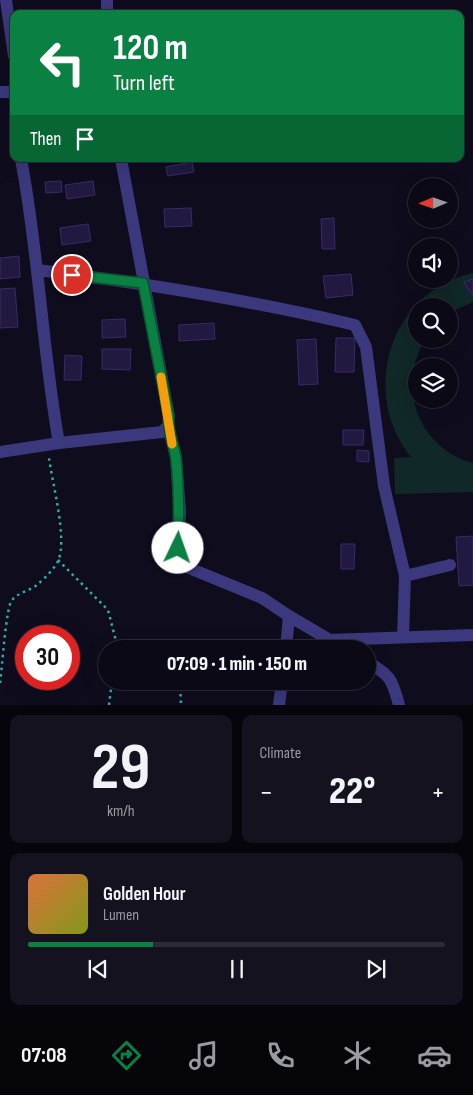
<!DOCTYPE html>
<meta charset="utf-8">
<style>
:root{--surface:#0b0916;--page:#14121f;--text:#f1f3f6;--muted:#9a9aa1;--line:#2b2a35;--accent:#0b8043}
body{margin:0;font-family:"Sofia Sans Condensed",sans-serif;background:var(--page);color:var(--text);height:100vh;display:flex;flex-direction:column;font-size:19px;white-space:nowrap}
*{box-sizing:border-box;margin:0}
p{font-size:16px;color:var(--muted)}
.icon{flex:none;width:28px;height:28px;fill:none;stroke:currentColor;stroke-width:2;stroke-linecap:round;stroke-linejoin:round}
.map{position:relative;height:705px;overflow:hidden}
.details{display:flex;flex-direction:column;gap:10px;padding:10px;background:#06050c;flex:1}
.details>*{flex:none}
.top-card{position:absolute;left:10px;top:10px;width:454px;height:152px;border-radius:10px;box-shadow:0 5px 20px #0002,0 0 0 1px var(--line);background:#0b8043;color:#fff;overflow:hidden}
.needle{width:32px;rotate:268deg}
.fabs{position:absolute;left:408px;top:178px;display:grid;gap:10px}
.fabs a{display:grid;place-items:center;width:50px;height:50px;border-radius:50%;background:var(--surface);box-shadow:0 5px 20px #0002,0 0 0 1px var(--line);font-size:25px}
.speed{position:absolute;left:15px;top:625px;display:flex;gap:10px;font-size:25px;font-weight:700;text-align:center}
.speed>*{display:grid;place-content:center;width:65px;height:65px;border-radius:50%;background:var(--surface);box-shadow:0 5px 20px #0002,0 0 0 1px var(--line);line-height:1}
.speed .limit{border:8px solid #d22;background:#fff;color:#111}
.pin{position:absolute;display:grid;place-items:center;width:42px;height:42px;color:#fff;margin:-21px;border:2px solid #fff;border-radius:50%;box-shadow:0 1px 5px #0007}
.me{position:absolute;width:55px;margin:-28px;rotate:3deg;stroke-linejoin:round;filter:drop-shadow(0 0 4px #0008)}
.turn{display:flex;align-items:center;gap:18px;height:105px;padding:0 20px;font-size:22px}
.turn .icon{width:65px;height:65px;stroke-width:2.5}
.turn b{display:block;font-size:35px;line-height:42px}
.then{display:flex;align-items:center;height:48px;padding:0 20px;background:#0003;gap:10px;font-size:19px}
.big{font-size:38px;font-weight:800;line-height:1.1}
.details .card{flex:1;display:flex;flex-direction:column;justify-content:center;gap:8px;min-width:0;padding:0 18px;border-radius:10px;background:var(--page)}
.details .dial{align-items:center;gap:0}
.dial b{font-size:65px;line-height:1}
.song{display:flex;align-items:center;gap:15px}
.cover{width:60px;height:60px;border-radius:8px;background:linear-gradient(135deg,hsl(20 70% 55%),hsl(70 70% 35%))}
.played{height:5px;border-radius:2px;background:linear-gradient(90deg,var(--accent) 30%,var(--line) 30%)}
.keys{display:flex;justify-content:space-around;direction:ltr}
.heat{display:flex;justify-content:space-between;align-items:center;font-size:28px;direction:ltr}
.details .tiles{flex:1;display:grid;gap:10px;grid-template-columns:1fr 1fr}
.card:last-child{grid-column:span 2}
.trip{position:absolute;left:98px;top:640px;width:278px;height:50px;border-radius:25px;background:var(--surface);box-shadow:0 5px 20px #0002,0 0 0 1px var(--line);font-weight:800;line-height:50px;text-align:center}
.menu{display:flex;height:80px;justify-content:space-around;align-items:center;background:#040409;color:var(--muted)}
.menu .icon{width:35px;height:35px}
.menu .on{color:var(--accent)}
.menu b{font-size:22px;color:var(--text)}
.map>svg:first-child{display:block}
.green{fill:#102827}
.building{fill:#21193f;stroke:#382b6b}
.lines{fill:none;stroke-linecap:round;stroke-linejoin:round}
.path{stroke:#2faea7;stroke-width:2.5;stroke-dasharray:2.5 4;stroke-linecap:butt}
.minor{stroke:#3b387d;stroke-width:12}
.route-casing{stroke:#07532c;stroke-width:12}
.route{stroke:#0b8043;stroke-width:9}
.slow{stroke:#f59e0b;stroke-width:9}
</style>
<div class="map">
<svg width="473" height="705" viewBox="0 0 473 705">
<rect width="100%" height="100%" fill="#0f0c1e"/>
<!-- green -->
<path class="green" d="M473,273V302L455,310L449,315V306H416V339H426C395,385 419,449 473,463V492L395,494L394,458L411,457C359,392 390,291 473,273Z"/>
<!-- building -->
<g class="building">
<path d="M192,162L194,172L168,176L166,167Z"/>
<path d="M61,181L62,192L46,193L45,182Z"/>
<path d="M93,181L95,195L67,199L65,185Z"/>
<path d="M191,208L192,226L165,227L164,209Z"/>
<path d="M334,218L335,249H322L321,219Z"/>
<path d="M88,224L91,241L62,245L60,228Z"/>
<path d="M19,256L20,277L0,279V258Z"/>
<path d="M351,274L353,295L326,298L323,276Z"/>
<path d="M473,279V296L464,282Z"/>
<path d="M15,288L18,327L0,328V289Z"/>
<path d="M125,319L126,337L102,338V320Z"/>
<path d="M214,323L215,339L179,341V325Z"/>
<path d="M336,338H355L354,372H335Z"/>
<path d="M316,339L318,384L299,385L297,340Z"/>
<path d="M102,349H131L130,370L102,369Z"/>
<path d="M65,355L82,356L81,380H64Z"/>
<path d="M343,430H364L363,445H343Z"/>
<path d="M357,450L369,451V462L357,461Z"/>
<path d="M473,536V585L459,586L456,537Z"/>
<path d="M341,544H355L354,569H341Z"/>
</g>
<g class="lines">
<!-- path -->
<g class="path">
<path d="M58,560L108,610L116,641L115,649"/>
<path d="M116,641L137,649"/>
<path d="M180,681L181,705"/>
<path d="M0,683C2,670 6,606 12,600C19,592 30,591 38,584C44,579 55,568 58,561C68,540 52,482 49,458"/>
<path d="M109,705L112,681"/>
</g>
<!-- minor -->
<g class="minor">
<path d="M6,0L14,56"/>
<path d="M107,0V14"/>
<path d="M0,92H14"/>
<path d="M21,159C39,253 42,349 59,443L162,432L168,426L169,417L121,159"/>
<path d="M37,270C144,283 250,300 355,325L366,347L384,486L405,576"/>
<path d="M168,426L176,457L180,512L178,548L189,568L262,598L289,616L345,649"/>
<path d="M0,452L59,443"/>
<path d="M403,637L405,576L450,565"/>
<path d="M329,640L473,635"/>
<path d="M286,649L289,616"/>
<path d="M366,661C390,675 392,678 399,705"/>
<path d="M279,705L282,681"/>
</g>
</g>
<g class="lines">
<!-- route casing -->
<g class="route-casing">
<path id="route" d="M72,275L143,283L169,417C167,431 174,444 176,459C179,488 179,518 178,548"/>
</g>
<!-- route -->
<use href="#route" class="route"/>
<!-- slow -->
<path class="slow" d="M161,377L172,444"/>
</g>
</svg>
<div class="fabs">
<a><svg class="needle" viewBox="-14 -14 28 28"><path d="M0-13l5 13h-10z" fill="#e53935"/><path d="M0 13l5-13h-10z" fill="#9a9aa1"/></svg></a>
<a><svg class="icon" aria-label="sound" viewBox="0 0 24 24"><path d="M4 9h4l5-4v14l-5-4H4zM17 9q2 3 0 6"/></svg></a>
<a><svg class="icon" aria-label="search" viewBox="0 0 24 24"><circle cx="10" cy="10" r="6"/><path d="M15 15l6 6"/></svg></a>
<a><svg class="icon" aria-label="layers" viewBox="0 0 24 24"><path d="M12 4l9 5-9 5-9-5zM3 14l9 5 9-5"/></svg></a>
</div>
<div class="speed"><div class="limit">30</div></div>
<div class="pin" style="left:72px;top:275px;background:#d93025"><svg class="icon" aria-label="arrive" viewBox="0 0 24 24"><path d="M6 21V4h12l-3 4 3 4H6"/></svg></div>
<svg class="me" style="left:178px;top:548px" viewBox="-20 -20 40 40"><circle r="19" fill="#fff"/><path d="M0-13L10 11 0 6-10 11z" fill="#0b8043"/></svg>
<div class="trip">07:09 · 1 min · 150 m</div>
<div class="top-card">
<div class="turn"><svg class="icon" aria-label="left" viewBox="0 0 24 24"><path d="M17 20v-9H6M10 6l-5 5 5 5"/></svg><div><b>120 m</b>Turn left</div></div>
<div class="then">Then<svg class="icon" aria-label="arrive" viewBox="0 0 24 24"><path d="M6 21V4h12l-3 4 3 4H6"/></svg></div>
</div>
</div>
<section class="details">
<div class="tiles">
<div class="card dial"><b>29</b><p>km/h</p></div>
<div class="card"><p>Climate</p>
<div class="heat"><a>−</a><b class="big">22°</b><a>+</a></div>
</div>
<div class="card">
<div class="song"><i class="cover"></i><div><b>Golden Hour</b><p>Lumen</p></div></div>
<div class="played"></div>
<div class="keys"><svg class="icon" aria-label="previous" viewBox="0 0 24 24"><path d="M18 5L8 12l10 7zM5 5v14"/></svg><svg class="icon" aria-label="pause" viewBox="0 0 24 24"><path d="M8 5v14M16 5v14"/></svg><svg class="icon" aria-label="next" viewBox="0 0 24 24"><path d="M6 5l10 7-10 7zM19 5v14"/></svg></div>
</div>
</div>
</section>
<nav class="menu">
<b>07:08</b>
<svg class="icon on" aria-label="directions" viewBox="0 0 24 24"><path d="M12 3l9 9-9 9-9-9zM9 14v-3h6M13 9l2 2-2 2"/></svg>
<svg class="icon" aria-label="music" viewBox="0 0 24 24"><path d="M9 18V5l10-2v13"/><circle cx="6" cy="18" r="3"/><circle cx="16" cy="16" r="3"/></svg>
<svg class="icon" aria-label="phone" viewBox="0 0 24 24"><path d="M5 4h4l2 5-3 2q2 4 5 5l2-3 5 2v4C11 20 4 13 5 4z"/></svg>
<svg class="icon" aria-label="climate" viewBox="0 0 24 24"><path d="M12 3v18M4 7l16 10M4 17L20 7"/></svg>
<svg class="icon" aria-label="car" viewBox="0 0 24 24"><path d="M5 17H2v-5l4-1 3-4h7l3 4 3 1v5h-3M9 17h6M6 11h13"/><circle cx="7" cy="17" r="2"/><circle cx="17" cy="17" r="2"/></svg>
</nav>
